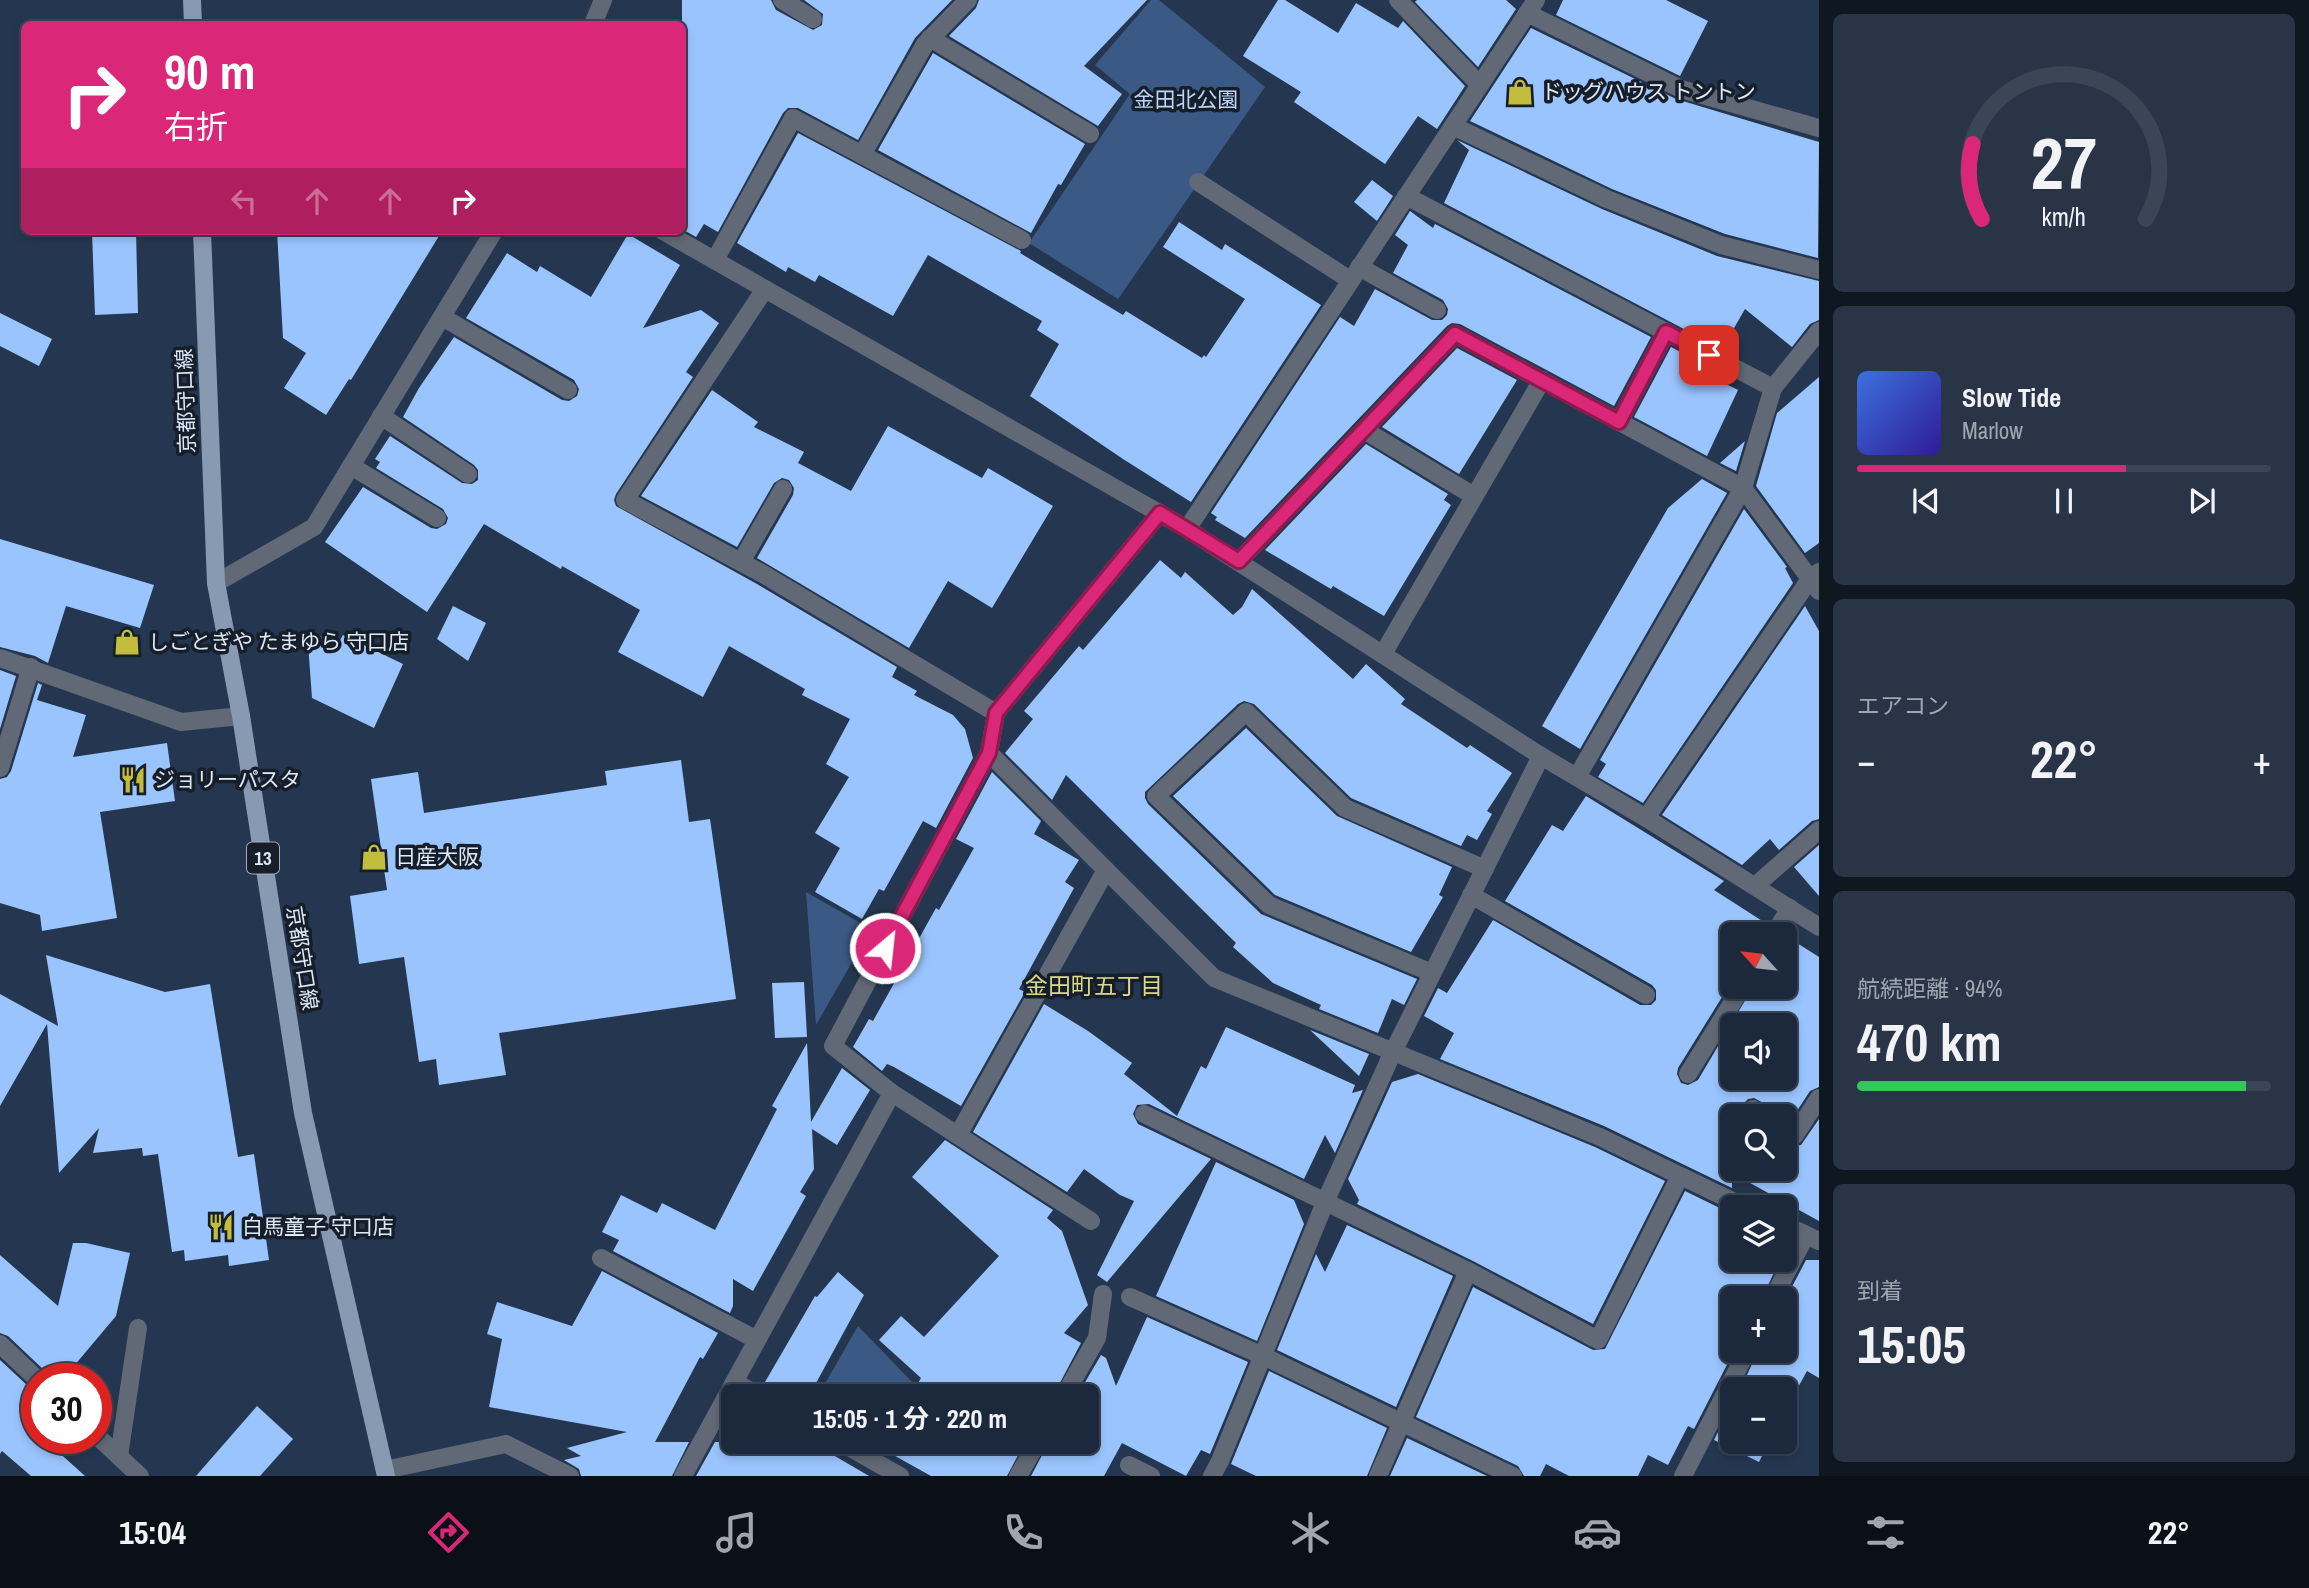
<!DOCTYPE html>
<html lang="ja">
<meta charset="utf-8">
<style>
:root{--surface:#1c293c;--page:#293547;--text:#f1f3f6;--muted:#a0a6af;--line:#3a4556;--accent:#db2777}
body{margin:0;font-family:"Archivo Narrow","Noto Sans JP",sans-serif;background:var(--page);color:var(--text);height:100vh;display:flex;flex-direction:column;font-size:26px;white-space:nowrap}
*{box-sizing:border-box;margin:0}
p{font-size:23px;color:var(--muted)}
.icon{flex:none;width:38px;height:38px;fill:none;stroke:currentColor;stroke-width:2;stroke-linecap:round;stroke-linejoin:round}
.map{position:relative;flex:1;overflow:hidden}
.details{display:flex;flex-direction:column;gap:14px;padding:14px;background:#0f1721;width:490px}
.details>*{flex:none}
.guide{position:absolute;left:21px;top:21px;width:665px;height:214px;border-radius:10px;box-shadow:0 4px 10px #0003,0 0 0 2px var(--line);background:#db2777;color:#fff;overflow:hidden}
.needle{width:46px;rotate:297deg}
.tools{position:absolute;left:1720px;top:922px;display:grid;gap:14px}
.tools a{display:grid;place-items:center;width:77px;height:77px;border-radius:10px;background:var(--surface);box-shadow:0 4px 10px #0003,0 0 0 2px var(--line);font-size:35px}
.speed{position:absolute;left:21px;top:1363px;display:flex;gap:14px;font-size:35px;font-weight:700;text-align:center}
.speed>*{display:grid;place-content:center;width:91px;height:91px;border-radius:50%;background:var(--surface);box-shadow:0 4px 10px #0003,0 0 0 2px var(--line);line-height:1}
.speed .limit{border:10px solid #d22;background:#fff;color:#111}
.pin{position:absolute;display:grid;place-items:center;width:60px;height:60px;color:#fff;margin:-30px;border-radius:14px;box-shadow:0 4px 10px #0006}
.me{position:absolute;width:77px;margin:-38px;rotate:28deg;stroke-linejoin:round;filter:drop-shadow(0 0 5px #0008)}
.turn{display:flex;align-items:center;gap:24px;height:147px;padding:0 28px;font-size:32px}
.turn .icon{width:91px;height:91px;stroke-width:2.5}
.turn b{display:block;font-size:49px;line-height:60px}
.lanes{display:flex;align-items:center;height:66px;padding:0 28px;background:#0003;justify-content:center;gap:35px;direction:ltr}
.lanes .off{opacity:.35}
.big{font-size:52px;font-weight:700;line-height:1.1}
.details .tile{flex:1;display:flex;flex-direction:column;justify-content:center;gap:10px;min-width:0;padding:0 24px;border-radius:10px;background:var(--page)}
.details .dial{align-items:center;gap:0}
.dial svg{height:182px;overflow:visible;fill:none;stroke:var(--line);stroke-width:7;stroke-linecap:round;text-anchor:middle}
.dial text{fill:var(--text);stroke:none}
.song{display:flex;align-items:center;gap:21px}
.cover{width:84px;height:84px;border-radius:10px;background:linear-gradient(135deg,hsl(220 70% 55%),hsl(250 70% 35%))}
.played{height:7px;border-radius:4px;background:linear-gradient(90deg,var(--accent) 65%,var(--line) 65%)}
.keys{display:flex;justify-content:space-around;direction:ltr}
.heat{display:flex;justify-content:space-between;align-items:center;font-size:38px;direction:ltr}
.charge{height:10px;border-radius:5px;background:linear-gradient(90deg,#34c759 94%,var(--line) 0)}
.trip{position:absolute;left:721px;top:1384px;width:378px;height:70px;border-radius:10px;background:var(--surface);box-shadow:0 4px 10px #0003,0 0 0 2px var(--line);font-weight:700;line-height:70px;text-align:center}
.tabs{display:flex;height:112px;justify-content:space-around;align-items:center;background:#0b1018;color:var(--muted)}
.tabs .icon{width:49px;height:49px}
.tabs .on{color:var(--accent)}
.tabs b{font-size:32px;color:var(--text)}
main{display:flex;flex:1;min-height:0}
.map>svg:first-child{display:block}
.green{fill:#3a5a85}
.building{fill:#9ac4fe;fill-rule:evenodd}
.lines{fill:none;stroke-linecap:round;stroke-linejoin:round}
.lane{stroke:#606975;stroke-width:18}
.street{stroke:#606975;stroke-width:18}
.primary{stroke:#8899b2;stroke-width:18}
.route-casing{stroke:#8e194d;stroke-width:18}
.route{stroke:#db2777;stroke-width:12}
.labels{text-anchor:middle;stroke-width:7;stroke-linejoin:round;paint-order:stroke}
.shield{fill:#161e29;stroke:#a1abba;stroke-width:2}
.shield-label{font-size:19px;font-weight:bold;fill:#dde8f8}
.poi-label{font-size:21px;fill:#dde8f8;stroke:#161e29;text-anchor:start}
.park-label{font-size:21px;fill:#bad4fa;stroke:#161e29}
.street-label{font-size:21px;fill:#dde8f8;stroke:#161e29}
.neighbourhood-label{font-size:23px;fill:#dbd98a;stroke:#161e29}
</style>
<main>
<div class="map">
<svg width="1819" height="1476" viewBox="0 0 1819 1476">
<rect width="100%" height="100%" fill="#253750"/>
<!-- green -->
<g class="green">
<path d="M1151,0H1159L1265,87L1118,299L1029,243L1130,94L1095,65Z"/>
<path d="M806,892L871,929L816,1025Z"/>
<path d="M858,1326L913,1383L905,1396H818Z"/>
</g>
<!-- building -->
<g class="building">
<path d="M682,0H771L776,10L813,30L822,25L823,14L804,0H952L915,38L858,140L798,108H788L783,113L718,232L704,224L696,237L682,229Z"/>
<path d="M979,0H1147L1084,66L1122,94L1098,126L949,36L976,8Z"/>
<path d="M1278,0H1285L1338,33L1356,3L1398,28L1403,21L1465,86L1437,129L1418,116L1385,164L1294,102L1301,92L1243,56Z"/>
<path d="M1417,0H1506L1516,9L1478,67L1415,2Z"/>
<path d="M1563,0H1666L1708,21L1680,76L1556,15Z"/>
<path d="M1531,28L1676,99L1819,142L1818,258L1725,234L1612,189L1470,121Z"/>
<path d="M933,53L1085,144L1061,185L1058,184L1031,233L878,150Z"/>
<path d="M798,133L1021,251L1020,253L1123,315L1126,311L1202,358L1204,355L1206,357L1245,299L1163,247L1179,222L1222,250L1225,244L1321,305L1191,502L1123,459L1030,396L1059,344L1037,330L1042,321L928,255L893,316L819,275L815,282L788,267L786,272L737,243Z"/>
<path d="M1457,140L1602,209L1717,256L1819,281V320L1810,324L1792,347L1745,309L1722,349L1444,203L1469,150Z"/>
<path d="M1372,180L1393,196L1377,221L1354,202Z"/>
<path d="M1410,211L1433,228L1435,224L1651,337L1614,406L1460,324L1452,323L1447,326L1245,538L1215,520L1217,517L1211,513L1340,317L1354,326L1375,289L1432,320H1442L1447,315L1448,309L1443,300L1393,273L1408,245L1395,235Z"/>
<path d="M92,231H136L138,313L95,315Z"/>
<path d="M277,231H442L351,380L349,379L326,415L284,388L306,353L283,338Z"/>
<path d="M628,234L680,265L643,328L701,310L719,323L686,372L693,377L616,494L614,500L616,506L757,584L897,667L892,677L917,691L914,695L953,715L965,729L973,758L936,828L923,821L884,891L879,889L862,919L815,892L840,848L815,833L849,777L826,764L850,719L802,695L805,689L729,646L703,697L618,652L640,610L562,566L561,569L484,524L427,612L325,542L363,487L431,528L437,529L446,524L448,518L443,509L376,468L380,462L375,459L390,436L462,483L472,484L478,480V470L474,465L403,417L419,388L454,337L562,400L569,401L577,396L579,389L574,380L466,318L507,253L537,272L540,266L591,297Z"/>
<path d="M0,313L52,339L39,366L0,346Z"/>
<path d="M1671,347L1711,368L1708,375L1738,390L1707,456L1634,417Z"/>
<path d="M1457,348L1517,380L1459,474L1382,427Z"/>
<path d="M1819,377V543L1805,553L1756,486L1777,413Z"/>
<path d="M712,390L758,422L754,427L804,452L798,463L851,491L888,426L982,478L988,468L1053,506L992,608L948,581L909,648L757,558L793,495L794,488L789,480L782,478L774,483L737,547L641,496Z"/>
<path d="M1745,441L1736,471L1720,463Z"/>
<path d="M1366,444L1448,494L1444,500L1451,505L1384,616L1333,586L1331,589L1265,550Z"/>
<path d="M1702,479L1727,493L1580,749L1542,726L1668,508Z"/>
<path d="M1744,509L1787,567L1785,568L1793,583L1643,803L1598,777L1606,764L1600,760Z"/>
<path d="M0,539L154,585L140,628L66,606L48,663L35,656L0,647Z"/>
<path d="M1160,560L1181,578L1185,572L1233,615L1242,607L1252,589L1353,679L1366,664L1405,699L1401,704L1467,748L1470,745L1512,773L1487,811L1492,814L1477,840L1467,835L1461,846L1351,798L1254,704L1244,701L1238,704L1145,792V798L1148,804L1261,914L1417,979L1404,1005L1392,999L1378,1033L1319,1009L1321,1005L1273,983L1233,947L1236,943L1066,775L1052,800L1005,753L1033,719L1024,711L1079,646L1083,650Z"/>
<path d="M453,606L486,623L468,661L437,639Z"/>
<path d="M1805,606L1819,631V819L1812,821L1779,850L1770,839L1742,865L1662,815Z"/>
<path d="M307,630L338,644L343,635L403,664L374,728L312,698Z"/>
<path d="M0,670L16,676L0,729Z"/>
<path d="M38,683L42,685L37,700L86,715L73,757L167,743L175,801L100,812L117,918L42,931L40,915L0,903V779L7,777L11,771Z"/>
<path d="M1246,728L1337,816L1452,867L1439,895L1443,897L1411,952L1275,895L1173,796Z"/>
<path d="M681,760L689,822L710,819L736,999L499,1033L506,1075L439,1085L436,1059L419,1062L404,957L359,964L350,896L387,890L371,779L418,772L424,813L607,785L605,771Z"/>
<path d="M992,772L1041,821L1034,834L1079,860L1065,882L1074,888L1019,989L1025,992L961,1106L894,1067L887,1064L882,1071L853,1047L869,1019L873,1021L936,908L939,910L974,848L956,839Z"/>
<path d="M1586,796L1724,881L1714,890L1767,924L1763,934H1732V981L1678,1068L1677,1074L1681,1083L1688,1085L1698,1080L1753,987H1785L1786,936L1819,957V1087L1810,1091L1791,1120L1776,1116L1771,1107L1754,1098L1748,1099L1743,1104L1742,1110L1745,1116H1732V1169H1785V1142L1794,1146L1801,1145L1819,1119V1221L1732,1173V1188L1604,1126L1440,1059L1454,1033L1424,1016L1438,988L1447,993L1493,920L1640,1005H1651L1656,1000V990L1652,985L1505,901L1552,825L1563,831ZM1732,1026H1785V1078H1732Z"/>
<path d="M1819,845V896L1794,867Z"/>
<path d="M46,955L165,992L210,984L238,1157L254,1154L269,1260L229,1266L228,1255L185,1261L184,1250L172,1252L158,1154L143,1156L142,1148L93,1153L99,1128L59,1173L47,1024L0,1106V994L58,1026Z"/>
<path d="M804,982L807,1037L775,1038L772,983Z"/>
<path d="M1044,1004L1088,1031L1132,1063L1124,1074L1177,1116L1201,1066L1206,1069L1226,1027L1355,1085L1352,1093L1363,1090L1335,1153L1325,1135L1304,1179L1149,1104L1137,1105L1133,1114L1138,1124L1211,1159L1107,1282L1097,1275L1134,1201L1120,1195L1084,1169L1067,1192L973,1132Z"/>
<path d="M1310,1030L1369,1054L1359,1076Z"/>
<path d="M807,1043L811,1122L842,1068L870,1090L837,1145L812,1129L814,1169L800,1192L806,1196L753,1291L733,1279V1306L730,1313L613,1251L619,1240L602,1232L621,1195L657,1213L662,1203L715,1230L777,1109L772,1106Z"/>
<path d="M1418,1074L1595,1147L1665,1181L1593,1324L1473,1261L1357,1204L1359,1200L1348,1179L1392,1082Z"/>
<path d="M945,1140L1053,1210L1047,1218L1062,1231L1088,1305L1064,1333L1081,1343L1053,1396H911L921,1378L879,1340L901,1316L924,1337L999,1256L912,1177Z"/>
<path d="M1216,1162L1294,1200L1304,1224L1257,1341L1156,1296Z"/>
<path d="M1685,1191L1732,1214V1260H1780L1762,1298H1732L1734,1351L1694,1429L1688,1426L1668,1465L1648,1455L1638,1476H1569L1546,1464L1540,1476H1524L1518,1466L1416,1417L1473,1287L1593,1350L1605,1349Z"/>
<path d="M1347,1225L1453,1276L1396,1407L1277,1350L1316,1254L1325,1272Z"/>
<path d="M73,1243H86L130,1253L116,1316L63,1379H48L45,1371L8,1336L0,1333V1255L58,1306Z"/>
<path d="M1806,1260H1819V1378L1807,1371L1785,1411V1390H1740L1758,1351H1785V1300Z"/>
<path d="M602,1271L718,1333L703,1359L700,1357L655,1442H689L672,1476H581L579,1469L564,1460L581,1456L567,1448L627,1432L489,1407L502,1339L487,1334L497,1302L572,1326Z"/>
<path d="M838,1272L864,1295L809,1396H792L765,1382L815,1296L817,1297Z"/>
<path d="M1147,1317L1248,1362L1210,1454L1201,1450L1186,1476L1122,1443L1104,1476H1031L1049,1442H1087V1396H1077L1101,1355L1106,1358L1116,1386Z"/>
<path d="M0,1360L29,1387L37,1390V1410L26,1423L37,1432V1438H43L85,1476H31L2,1451L0,1454Z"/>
<path d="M1269,1371L1387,1428L1367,1476H1256L1231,1464Z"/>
<path d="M1732,1404V1442H1769L1759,1462L1714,1440Z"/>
<path d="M257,1406L293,1439L260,1476H196Z"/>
<path d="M1407,1438L1487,1476H1390Z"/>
<path d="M715,1442H811L869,1476H696Z"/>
<path d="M870,1442H1025L1007,1476H931Z"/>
</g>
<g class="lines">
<!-- lane -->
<g class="lane">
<path d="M782,0L813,19"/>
<path d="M930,38L1090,134"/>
<path d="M1198,182L1350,280"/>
<path d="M1359,267L1437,310"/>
<path d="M381,416L468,474"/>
<path d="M1619,422L1666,332"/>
<path d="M1364,430L1474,496"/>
<path d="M351,466L437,518"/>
<path d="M741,562L783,489"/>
<path d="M1383,654L1542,380"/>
<path d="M1471,895L1646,995"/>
<path d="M1774,934L1790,908"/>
<path d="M1688,1074L1742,987"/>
<path d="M1753,1109L1765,1116"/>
<path d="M1785,1129L1795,1135L1819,1098"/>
<path d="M601,1258L757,1340"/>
<path d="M119,1456L138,1328"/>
</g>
<!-- street -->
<g class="street">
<path d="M1398,0L1480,85"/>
<path d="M1527,13L1681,89L1819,128"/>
<path d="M593,24L603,0"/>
<path d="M1453,126L1607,199L1721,245L1819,270"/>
<path d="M862,155L925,44L968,0"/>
<path d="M1406,196L1773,388"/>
<path d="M663,231L1187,529L1541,756L1646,818L1819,927"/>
<path d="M715,260L793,118L1022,240"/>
<path d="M765,289L625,500L763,574L996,713"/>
<path d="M442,317L568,390"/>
<path d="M1187,529L1536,0"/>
<path d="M1239,561L1455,334L1743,488L1819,591"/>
<path d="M216,583L314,527L494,231"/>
<path d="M0,658L181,722L241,716"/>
<path d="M989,753L1214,978L1600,1137L1747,1208"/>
<path d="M0,768L31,667"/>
<path d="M1577,777L1743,488L1773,388L1819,331"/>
<path d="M1646,818L1810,579L1819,572"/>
<path d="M1755,886L1819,830"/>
<path d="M1432,973L1269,905L1156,796L1246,712L1345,808L1485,869"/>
<path d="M892,1093L1091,1221"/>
<path d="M1144,1114L1468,1271"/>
<path d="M958,1135L1106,870"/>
<path d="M1785,1225L1819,1241"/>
<path d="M1130,1297L1263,1356L1513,1476"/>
<path d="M1773,1298L1806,1235"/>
<path d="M0,1344L37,1379"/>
<path d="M734,1382L760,1396"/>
<path d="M1064,1396L1097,1338L1103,1294"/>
<path d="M96,1435L140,1476"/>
<path d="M840,1442L900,1476"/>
<path d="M1129,1465L1151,1476"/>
<path d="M385,1470L506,1444L570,1476"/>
<path d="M683,1476L892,1093L833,1046L989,753L996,713L1160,513"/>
<path d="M1018,1476L1038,1442"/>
<path d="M1212,1476L1220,1461L1326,1200L1392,1054L1541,756"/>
<path d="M1378,1476L1468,1271L1598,1340L1680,1176"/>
<path d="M1683,1476L1747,1351"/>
</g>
<!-- primary -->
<g class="primary">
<path d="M192,0L193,24"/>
<path d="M202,231L216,583L241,716L303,1113L386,1476"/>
</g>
</g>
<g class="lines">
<!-- route casing -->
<g class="route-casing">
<path id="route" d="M885,948L989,753L996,713L1160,513L1239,561L1455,334L1619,422L1666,332L1709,355"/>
</g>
<!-- route -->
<use href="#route" class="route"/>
</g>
<!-- icons -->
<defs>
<g id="shop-bare" transform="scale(2.1)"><path d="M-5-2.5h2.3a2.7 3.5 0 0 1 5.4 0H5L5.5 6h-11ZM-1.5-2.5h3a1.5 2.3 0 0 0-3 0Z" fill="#c3bd3e" stroke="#161e29" stroke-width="2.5" paint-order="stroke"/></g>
<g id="restaurant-bare" transform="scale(2.1)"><path d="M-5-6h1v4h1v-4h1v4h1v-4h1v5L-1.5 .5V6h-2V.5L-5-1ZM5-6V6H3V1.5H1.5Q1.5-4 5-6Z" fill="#c3bd3e" stroke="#161e29" stroke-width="2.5" paint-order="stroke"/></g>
</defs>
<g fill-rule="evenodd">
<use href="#shop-bare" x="1520" y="92"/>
<use href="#shop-bare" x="127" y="642"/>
<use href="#restaurant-bare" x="133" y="780"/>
<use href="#shop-bare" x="374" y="857"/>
<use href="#restaurant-bare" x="221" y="1227"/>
</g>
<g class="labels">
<!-- shield labels -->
<rect class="shield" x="247" y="842.5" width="32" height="31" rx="5"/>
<g class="shield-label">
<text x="263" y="865">13</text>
</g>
<!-- poi labels -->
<g class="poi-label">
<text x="1541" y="99">ドッグハウス トントン</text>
<text x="148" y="649">しごとぎや たまゆら 守口店</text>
<text x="154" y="787">ジョリーパスタ</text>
<text x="395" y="864">日産大阪</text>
<text x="242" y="1234">白馬童子 守口店</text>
</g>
<!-- park labels -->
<g class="park-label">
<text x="1186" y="107">金田北公園</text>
</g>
<!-- street labels -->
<g class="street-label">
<text transform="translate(186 401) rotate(-92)" y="7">京都守口線</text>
<text transform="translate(302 958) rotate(81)" y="7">京都守口線</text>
</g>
<!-- neighbourhood labels -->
<g class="neighbourhood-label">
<text x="1094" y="994">金田町五丁目</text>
</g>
</g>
</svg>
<div class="tools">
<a><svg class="needle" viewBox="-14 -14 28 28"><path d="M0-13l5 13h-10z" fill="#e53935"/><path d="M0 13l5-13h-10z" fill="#a0a6af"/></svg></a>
<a><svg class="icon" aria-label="sound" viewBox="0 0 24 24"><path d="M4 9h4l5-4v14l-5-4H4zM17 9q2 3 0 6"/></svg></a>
<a><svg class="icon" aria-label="search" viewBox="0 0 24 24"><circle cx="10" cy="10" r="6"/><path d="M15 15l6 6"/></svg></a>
<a><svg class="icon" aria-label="layers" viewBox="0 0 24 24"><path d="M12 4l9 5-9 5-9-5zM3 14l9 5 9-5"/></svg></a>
<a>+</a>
<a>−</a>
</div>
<div class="speed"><div class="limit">30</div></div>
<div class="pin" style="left:1709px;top:355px;background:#d93025"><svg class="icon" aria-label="arrive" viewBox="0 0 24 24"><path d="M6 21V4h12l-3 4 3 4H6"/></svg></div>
<svg class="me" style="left:885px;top:948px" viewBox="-20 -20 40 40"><circle r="17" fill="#db2777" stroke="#fff" stroke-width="3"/><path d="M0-11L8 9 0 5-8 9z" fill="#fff"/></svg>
<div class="trip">15:05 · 1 分 · 220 m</div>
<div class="guide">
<div class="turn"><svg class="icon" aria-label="right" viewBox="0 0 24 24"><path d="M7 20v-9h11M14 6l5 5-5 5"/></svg><div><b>90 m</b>右折</div></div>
<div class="lanes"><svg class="icon off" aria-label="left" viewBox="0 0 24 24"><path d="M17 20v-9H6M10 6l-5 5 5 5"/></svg><svg class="icon off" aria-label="ahead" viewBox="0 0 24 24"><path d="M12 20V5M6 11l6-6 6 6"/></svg><svg class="icon off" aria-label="ahead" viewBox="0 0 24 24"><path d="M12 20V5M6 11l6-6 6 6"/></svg><svg class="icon" aria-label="right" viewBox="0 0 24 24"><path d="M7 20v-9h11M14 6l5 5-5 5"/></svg></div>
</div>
</div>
<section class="details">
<div class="tile dial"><svg viewBox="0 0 100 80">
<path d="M14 69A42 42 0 1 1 86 69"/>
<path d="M14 69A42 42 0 0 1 10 36" stroke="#db2777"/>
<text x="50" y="56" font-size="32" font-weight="700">27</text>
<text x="50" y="72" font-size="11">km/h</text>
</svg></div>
<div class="tile">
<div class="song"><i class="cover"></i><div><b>Slow Tide</b><p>Marlow</p></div></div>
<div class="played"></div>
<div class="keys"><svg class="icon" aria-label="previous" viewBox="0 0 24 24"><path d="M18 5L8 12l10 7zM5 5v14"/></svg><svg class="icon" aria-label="pause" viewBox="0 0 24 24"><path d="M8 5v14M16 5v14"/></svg><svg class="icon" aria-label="next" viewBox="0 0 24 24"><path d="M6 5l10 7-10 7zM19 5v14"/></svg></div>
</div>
<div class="tile"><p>エアコン</p>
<div class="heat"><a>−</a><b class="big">22°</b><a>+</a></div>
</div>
<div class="tile"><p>航続距離 · 94%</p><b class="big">470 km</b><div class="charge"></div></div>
<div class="tile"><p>到着</p><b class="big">15:05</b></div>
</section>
</main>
<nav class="tabs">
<b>15:04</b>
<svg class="icon on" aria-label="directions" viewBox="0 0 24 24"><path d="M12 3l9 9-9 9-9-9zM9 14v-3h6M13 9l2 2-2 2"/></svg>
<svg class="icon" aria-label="music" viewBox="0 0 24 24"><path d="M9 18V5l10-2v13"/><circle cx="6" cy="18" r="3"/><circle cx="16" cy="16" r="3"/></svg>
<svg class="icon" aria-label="phone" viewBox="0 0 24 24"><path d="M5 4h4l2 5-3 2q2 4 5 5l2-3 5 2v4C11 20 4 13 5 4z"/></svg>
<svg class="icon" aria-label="climate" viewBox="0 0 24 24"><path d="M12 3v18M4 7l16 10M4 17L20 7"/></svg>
<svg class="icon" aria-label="car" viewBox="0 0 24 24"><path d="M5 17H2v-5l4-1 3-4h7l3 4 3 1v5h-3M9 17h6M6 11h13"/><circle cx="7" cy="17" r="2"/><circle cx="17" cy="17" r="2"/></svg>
<svg class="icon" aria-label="filters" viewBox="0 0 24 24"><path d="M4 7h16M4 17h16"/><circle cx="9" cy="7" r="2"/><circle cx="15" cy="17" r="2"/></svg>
<b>22°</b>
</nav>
